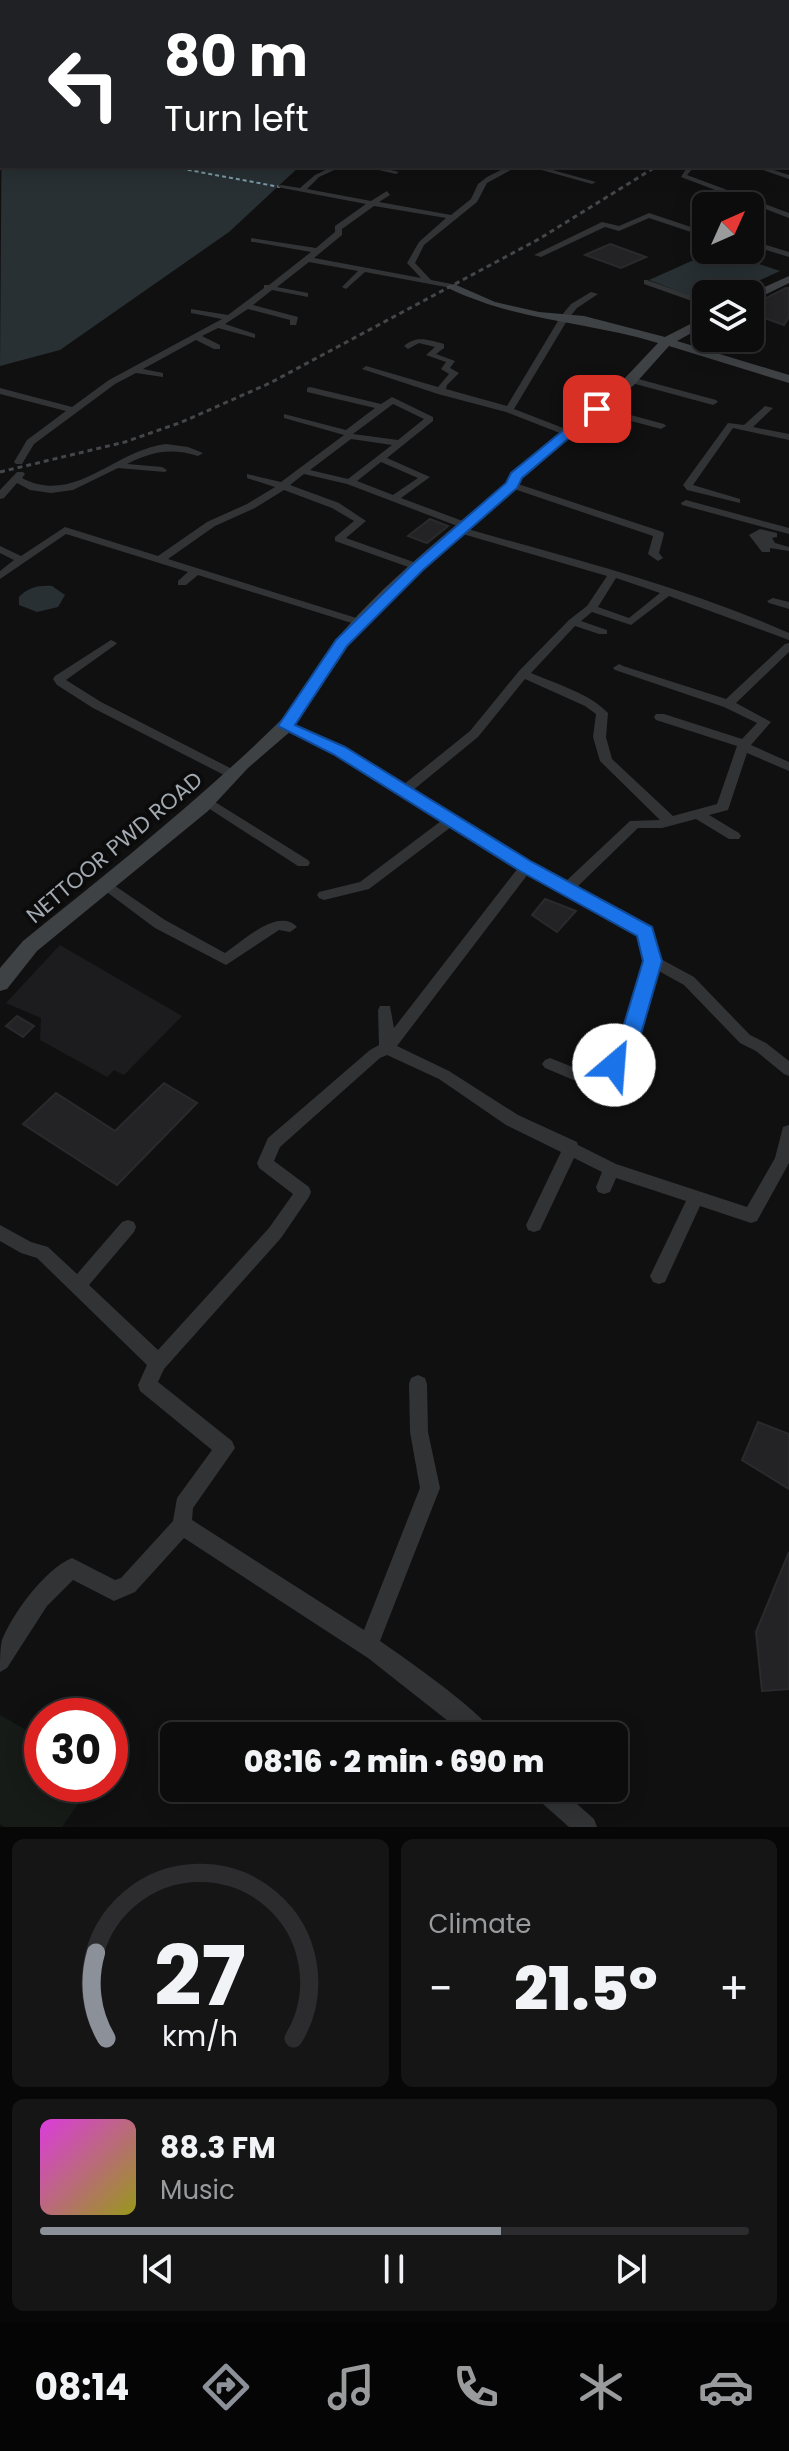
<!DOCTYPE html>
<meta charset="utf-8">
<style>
:root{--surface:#0c0c0d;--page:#151516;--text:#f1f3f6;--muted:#9a9b9d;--line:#2c2c2e;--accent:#8c9099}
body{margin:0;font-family:Poppins,sans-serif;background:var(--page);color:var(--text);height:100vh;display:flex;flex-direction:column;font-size:30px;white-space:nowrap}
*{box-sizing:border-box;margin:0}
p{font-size:26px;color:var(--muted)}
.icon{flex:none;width:44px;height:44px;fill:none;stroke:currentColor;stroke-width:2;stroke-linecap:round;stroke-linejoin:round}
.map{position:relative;height:1827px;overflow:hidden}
.panel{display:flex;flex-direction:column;gap:12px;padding:12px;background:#070707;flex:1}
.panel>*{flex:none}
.guide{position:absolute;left:0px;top:0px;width:790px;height:168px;box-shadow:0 4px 20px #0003,0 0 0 2px var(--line);background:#202124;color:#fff;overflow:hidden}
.needle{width:52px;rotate:45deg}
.buttons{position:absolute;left:692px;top:192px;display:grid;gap:16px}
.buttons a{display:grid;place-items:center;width:72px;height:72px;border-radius:12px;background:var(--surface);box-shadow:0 4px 20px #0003,0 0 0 2px var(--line);font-size:40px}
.speed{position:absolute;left:24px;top:1698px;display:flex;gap:16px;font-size:40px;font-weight:700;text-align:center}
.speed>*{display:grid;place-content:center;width:104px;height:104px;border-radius:50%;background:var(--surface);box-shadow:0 4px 20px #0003,0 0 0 2px var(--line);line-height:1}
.speed .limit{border:12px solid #d22;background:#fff;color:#111}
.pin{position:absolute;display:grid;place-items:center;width:68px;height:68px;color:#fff;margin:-34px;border-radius:16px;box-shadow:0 4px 12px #0006}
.me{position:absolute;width:88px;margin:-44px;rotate:27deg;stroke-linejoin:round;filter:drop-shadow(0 0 6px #0008)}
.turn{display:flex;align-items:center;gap:28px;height:168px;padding:0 32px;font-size:36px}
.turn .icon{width:104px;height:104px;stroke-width:2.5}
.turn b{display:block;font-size:56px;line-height:68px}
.big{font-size:60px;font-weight:800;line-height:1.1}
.panel .tile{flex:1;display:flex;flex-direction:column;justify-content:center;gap:12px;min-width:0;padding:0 28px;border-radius:12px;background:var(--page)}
.panel .dial{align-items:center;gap:0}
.dial svg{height:208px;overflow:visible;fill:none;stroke:var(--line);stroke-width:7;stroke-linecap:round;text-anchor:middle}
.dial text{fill:var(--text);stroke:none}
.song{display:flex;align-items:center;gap:24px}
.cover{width:96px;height:96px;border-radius:12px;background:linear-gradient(135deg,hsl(300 70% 55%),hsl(60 70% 35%))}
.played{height:8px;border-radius:4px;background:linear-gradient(90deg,var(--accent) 65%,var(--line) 65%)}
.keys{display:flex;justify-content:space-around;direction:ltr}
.heat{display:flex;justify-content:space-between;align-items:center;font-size:44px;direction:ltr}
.panel .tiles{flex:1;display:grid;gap:12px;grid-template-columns:1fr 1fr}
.tile:last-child{grid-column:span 2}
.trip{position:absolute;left:160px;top:1722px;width:468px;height:80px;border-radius:12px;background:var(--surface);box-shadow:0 4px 20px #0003,0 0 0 2px var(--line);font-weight:800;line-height:80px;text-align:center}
.menu{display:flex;height:128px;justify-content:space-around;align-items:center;background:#050505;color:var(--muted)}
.menu .icon{width:56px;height:56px}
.menu .on{color:var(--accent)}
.menu b{font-size:36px;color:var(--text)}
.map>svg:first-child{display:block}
.built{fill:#1c1c1e}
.green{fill:#171b17}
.water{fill:#283033}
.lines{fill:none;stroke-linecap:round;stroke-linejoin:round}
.stream{stroke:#283033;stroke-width:2}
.ferry{stroke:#7c9ba8;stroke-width:2;stroke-dasharray:4 3;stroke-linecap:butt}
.building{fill:#232325;stroke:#2a2a2d;stroke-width:2}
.street{fill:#313335;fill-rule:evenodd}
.secondary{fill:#3f4245;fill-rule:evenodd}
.rail{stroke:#44474a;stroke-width:3;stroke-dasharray:5 4;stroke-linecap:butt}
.route{fill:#1a73e8;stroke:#114b97;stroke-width:2}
.labels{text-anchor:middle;stroke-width:8;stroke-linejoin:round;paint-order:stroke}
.street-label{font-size:22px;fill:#a2a9b0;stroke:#0b0b0c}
</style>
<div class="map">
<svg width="789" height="1827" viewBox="0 0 789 1827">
<rect width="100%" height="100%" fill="#101011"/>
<!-- built -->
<path class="built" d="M60,945L182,1016L124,1075L114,1070L107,1077L40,1040L41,1018L6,1003Z"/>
<!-- green -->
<path class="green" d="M0,1715L42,1739V1784H92L62,1827H5L0,1824Z"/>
<!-- water -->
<g class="water">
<path d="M2,94V166H300L229,232L60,350L0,366Z"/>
<path d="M716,250L780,271L730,294H706V302L649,280Z"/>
<path d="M52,586L65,595L58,607L37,612L19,605V597C28,587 40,585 52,586Z"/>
</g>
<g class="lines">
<!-- stream -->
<path class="stream" d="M766,2L771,0"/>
<!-- ferry -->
<path class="ferry" d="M167,166L280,187"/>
</g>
<!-- building -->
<g class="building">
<path d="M610,244L646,257L621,268L585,255Z"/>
<path d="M786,288H789V317L784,325L750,313V306Z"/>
<path d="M430,519L448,526L427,543L408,536Z"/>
<path d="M545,899L576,911L557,932L532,915Z"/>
<path d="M17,1016L34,1026L23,1037L6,1026Z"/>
<path d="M164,1083L197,1103L117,1185L23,1124L56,1093L115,1131Z"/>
<path d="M758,1422L789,1434V1489L742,1460Z"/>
<path d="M789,1552V1689L762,1691L756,1632Z"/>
</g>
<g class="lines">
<!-- street -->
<g class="street">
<path d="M697,0H704L695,2Z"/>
<rect x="0" y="7" width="2" height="4"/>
<rect x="0" y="18" width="2" height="4"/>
<path d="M0,35L2,36V40L0,39Z"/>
<path d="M0,54L2,55V59L0,58Z"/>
<rect x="0" y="76" width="2" height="4"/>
<path d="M2,90V94L0,95V91Z"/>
<rect x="788" y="111" width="1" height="4"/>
<path d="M788,127H789L788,132Z"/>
<path d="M334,166H343L319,177L307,189L371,201L387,191L390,195L379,202L451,215L471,199L478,184L487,177L509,166H518L487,183L477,202L424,245L415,263L431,280L457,285V289L365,272L346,289L342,287L358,271L309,262L277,287L308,293V297L272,290L253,305L298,317L296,325H290V320L248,309L225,324L255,334V338L218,328L202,336L220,345V349H214L196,340L143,369L163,373V377L136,373L115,384L34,444L22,464H16L14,462L27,440L66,411L0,394V388L72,407L109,380L222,319L191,313V309L228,315L264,288V285H269L311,252L254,242H251V238L316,248L335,232V226L366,204L277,187L281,185L300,188L315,175ZM374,206L446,218L419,242L407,263L421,278L314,258L342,235V229Z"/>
<path d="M361,166H375L399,172L396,174Z"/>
<path d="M527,166H538L596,182L592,184Z"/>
<path d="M688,166H695L687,175L789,213V218L681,177Z"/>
<path d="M751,166H761L789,175V179Z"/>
<path d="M649,213L706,232V237L649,218L619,231L605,227L541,257L534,255L602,222L619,226Z"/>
<path d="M750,240L789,252V257L750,245Z"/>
<path d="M647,280L706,301V306L644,284V280Z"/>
<path d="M591,292L598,294L577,308L568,319L514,409L571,431V435H565L506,412L438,394L362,369L366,366L438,387L449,374L441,369L446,362L426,355L435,347L419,343L408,349L404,346C417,335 428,340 444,344V348L436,354L455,361L450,368L459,373L447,385L446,389L507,406L561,316L571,304Z"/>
<path d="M631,377L716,400L718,402L713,405L628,382V378Z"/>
<path d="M310,387L381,404L392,397L433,417V421L387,458L430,477L401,498L468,523L469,525L464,528C573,559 685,587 789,633V640L669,596L631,625L592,612L581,621L607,630V634H599L575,626L531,673C556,684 589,693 608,713L606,737L612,759L673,816L717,804L737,746L656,720L654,717L656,714H664L742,739L757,723L724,707L615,670L613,668L619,664L623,666L726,699L785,644L789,643V652L736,703L771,722L751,745L789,762V771L747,753L728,810L709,815L739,833L741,836L739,839H729L696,819L662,828H638L576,888L651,928L659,958L694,977L750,1035L766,1043L789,1061V1076L784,1074L756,1051L740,1043L684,985L657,970L636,1044L607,1089L601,1091L595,1089L545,1068L542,1064L545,1060L550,1058L598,1077L621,1042L645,961L639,935L528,874L397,1046L449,1071L518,1115L577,1142L578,1145L616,1164L747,1207L775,1158L783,1127L789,1125V1163L757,1221L751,1223L700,1206L665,1282L659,1284L653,1282L650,1276L686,1201L616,1178L610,1192L604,1194L598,1192L596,1187L602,1172L574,1158L540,1230L534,1232L528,1230L526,1225L561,1152L506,1125L439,1079L387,1055L380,1058L280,1147L274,1161L309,1187L311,1192L309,1197L281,1238L164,1369L158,1382L232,1441L235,1448L193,1508L192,1520L364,1630L420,1488L410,1432L409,1384L411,1378L418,1375L425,1378L427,1384L428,1432L440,1488L380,1641C403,1657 486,1714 495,1736H467L368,1658L184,1538L135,1592L114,1601L73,1580L47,1606L7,1668L0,1672C0,1662 0,1648 2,1640C13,1613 45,1569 72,1558L115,1580L121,1578L173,1521L177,1498L212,1450L140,1391L138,1385L147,1365L37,1258L21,1253L0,1241V1225L31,1242L48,1247L77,1274L122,1222L128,1220L134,1222L136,1227L134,1232L89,1285L158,1350L269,1228L293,1194L259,1168L257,1163L268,1138L370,1050L379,1045L378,1010L380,1006H390L394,1028L518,868L451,827L369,889L324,900L319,898L317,895L319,892L360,882L441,821L335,754L280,726L286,722L290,723L343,748L403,785L470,731L519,671L569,620L587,606L607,576L456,532L455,530L460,527L347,484L304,474L290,485L339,503L366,521L346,538L422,565V569H414L335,541V537L354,521L332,508L284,490L255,508L215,526L168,559L366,621V625H358L198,575L186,585H178V581L188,572L66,534L0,579V571L14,560L0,553V546L21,556L65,527L158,556L207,522L247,504L275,487L247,478V474L281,482L344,435L284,418V414L346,430L375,408L307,392V388ZM393,404L424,419L398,440L353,434ZM351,439L392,445L348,479L310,470ZM381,462L418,478L393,495L357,481ZM616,578L660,593L629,618L598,607ZM525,679L585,706L596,714L593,737L600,761L660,820L630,821L565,882L531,864L412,791L478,737Z"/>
<path d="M597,406L664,424L666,426L661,429L594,411V407Z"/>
<path d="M765,406L773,408L753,427L789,434V440L733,428L693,485L740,499V503L687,490L683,485L728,423L744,425Z"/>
<path d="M166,444L188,447L203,453L198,456C171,448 153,451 127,464L162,467L167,470L165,472L118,468L73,490L51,493L30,490L17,483L4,498L0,499V490L17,472H23L25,474L22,478C75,506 114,450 166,444Z"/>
<path d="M512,482L663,532L664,534L659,553L663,558L658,561L648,554L653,536L508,487L507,485Z"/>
<path d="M686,500L789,528V534L682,505L681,503Z"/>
<path d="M760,529L777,533V537L772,538L775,543L789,547V551L770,548V552H762L749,535Z"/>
<path d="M773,598L789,602V609L769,603L767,601Z"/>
<path d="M111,640L117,643L115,645L66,680L101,702L236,771L238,774L236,777H228L93,708L57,685L53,679L55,676Z"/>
<path d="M207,797L308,860L310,863L308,866H298L202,804L201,801L202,798Z"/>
<path d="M105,879L165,920L225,953C243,941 278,907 297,927L290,932L279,930L226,965L155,928L100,887L98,884L100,881Z"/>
<path d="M531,1788H559L594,1819L597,1827H569L534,1796Z"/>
</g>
<!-- secondary -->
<g class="secondary">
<path d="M789,276V283L750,302L749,294Z"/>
<path d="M454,284L495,302L539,312L584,316L665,337L706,316V325L677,341L789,375V383L669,346L634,385L522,478L517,488L423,570L348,646L292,730L248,768L208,811L37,951L7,989L0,991V968L23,941C110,871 197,802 277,724C302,701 315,666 336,640C383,583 450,531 506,483L511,473L624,379L658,343C586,321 520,322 450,289L448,287Z"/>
</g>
<!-- rail -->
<path class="rail" d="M0,472L125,442L182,422L270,383L539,239L657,166"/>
</g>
<!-- route -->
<path class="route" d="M593,406L603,409L522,478L517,488L423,570L347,646L295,725L345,747L532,862L652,927L662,961L638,1044L621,1070H607L604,1065L619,1041L643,961L637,936L520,871L333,754L278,726L336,640L413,564L506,483L511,473Z"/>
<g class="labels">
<!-- street labels -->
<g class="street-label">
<text transform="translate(114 847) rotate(-40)" y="8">NETTOOR PWD ROAD</text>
</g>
</g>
</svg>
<div class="buttons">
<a><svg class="needle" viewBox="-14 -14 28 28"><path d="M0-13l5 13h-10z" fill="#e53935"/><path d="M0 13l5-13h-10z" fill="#9a9b9d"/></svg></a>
<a><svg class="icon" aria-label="layers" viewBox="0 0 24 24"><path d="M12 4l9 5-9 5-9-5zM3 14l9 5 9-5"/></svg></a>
</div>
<div class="speed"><div class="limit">30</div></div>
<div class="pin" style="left:597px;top:409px;background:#d93025"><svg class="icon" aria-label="arrive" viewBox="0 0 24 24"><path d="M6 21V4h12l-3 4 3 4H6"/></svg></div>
<svg class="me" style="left:614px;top:1065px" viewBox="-20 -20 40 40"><circle r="19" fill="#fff"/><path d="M0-13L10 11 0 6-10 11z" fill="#1a73e8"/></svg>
<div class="trip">08:16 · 2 min · 690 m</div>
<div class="guide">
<div class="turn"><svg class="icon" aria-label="left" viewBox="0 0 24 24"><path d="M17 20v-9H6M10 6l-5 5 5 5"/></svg><div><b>80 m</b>Turn left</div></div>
</div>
</div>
<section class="panel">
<div class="tiles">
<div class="tile dial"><svg viewBox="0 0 100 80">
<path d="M14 69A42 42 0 1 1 86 69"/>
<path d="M14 69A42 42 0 0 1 10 36" stroke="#8c9099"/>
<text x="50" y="56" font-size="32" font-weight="700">27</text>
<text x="50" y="72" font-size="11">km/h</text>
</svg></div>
<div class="tile"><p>Climate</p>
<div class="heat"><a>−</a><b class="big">21.5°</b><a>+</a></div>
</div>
<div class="tile">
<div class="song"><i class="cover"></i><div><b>88.3 FM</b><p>Music</p></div></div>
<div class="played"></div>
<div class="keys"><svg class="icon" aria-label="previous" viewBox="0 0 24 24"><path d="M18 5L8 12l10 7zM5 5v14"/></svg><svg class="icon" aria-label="pause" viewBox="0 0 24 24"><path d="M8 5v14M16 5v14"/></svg><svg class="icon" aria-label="next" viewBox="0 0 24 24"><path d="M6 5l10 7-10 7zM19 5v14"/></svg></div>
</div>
</div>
</section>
<nav class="menu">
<b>08:14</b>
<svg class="icon on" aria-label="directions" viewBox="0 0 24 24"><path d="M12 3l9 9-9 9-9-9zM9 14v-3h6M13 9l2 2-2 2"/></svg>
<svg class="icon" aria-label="music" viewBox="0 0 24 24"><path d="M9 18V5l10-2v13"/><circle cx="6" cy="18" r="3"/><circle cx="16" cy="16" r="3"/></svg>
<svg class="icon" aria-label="phone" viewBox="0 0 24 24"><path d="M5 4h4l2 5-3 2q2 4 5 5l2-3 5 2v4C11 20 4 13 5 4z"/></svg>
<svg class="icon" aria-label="climate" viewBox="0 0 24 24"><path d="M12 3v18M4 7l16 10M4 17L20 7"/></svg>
<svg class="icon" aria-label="car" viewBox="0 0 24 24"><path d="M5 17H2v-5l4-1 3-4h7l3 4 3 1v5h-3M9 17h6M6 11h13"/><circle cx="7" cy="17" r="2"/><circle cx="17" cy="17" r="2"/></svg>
</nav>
